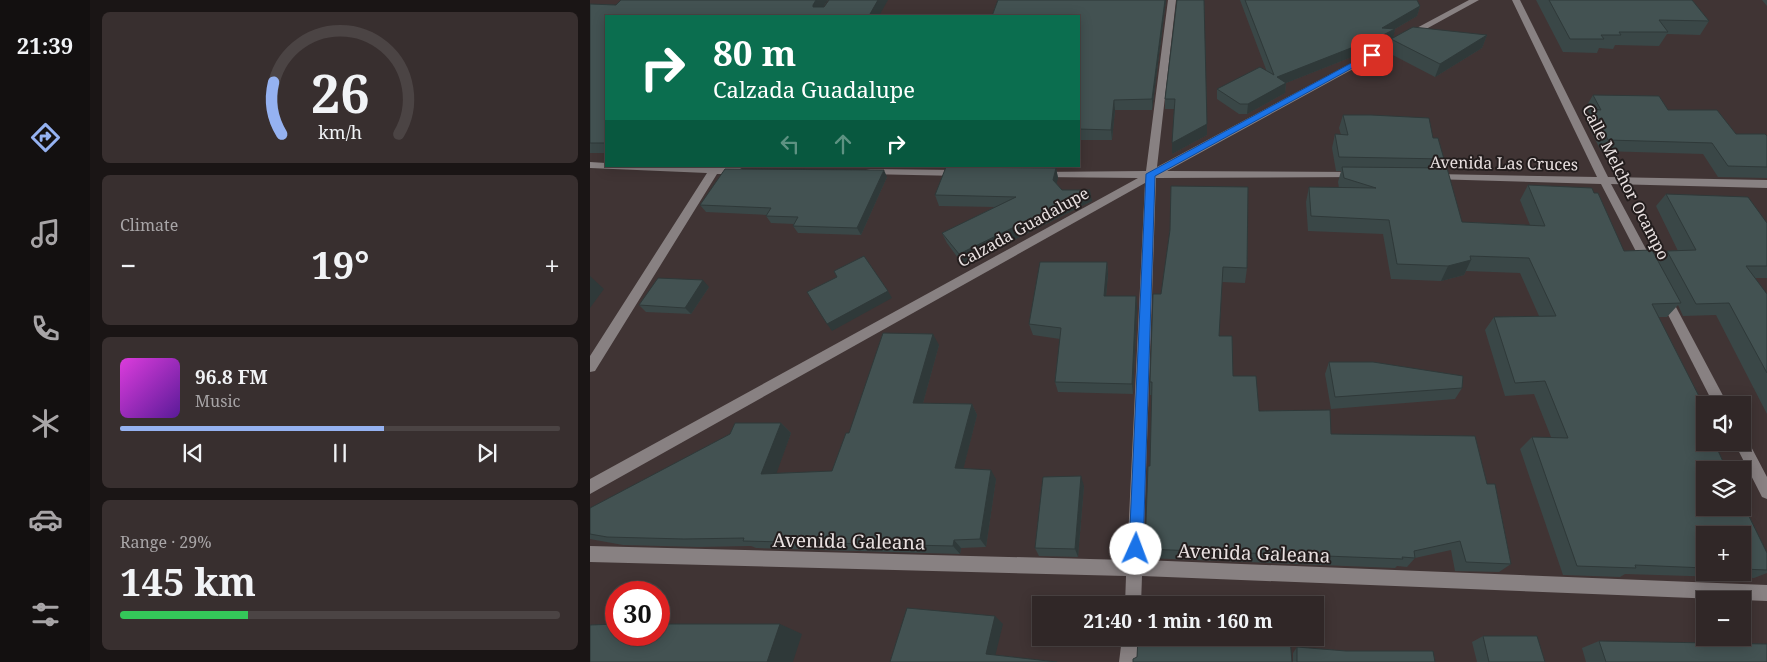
<!DOCTYPE html>
<meta charset="utf-8">
<style>
:root{--surface:#302727;--page:#382f2f;--text:#f1f3f6;--muted:#a8a5a7;--line:#4b4444;--accent:#95b2f1}
body{margin:0;font-family:"Noto Serif",serif;background:var(--page);color:var(--text);height:100vh;display:flex;flex-direction:column;font-size:19px;white-space:nowrap}
*{box-sizing:border-box;margin:0}
p{font-size:16px;color:var(--muted)}
.icon{flex:none;width:28px;height:28px;fill:none;stroke:currentColor;stroke-width:2;stroke-linecap:round;stroke-linejoin:round}
.map{position:relative;flex:1;overflow:hidden}
.drawer{display:flex;flex-direction:column;gap:12px;padding:12px;background:#1a1515;width:500px}
.drawer>*{flex:none}
.top-card{position:absolute;left:15px;top:15px;width:475px;height:152px;border-radius:0px;box-shadow:0 2px 12px #0003,0 0 0 1px var(--line);background:#0b6e4f;color:#fff;overflow:hidden}
.tools{position:absolute;left:1106px;top:396px;display:grid;gap:10px}
.tools a{display:grid;place-items:center;width:55px;height:55px;border-radius:0px;background:var(--surface);box-shadow:0 2px 12px #0003,0 0 0 1px var(--line);font-size:25px}
.speed{position:absolute;left:15px;top:581px;display:flex;gap:10px;font-size:25px;font-weight:700;text-align:center}
.speed>*{display:grid;place-content:center;width:65px;height:65px;border-radius:50%;background:var(--surface);box-shadow:0 2px 12px #0003,0 0 0 1px var(--line);line-height:1}
.speed .limit{border:8px solid #d22;background:#fff;color:#111}
.pin{position:absolute;display:grid;place-items:center;width:42px;height:42px;color:#fff;margin:-21px;border-radius:10px;box-shadow:0 2px 8px #0006}
.me{position:absolute;width:55px;margin:-28px;rotate:2deg;stroke-linejoin:round;filter:drop-shadow(0 0 4px #0008)}
.turn{display:flex;align-items:center;gap:18px;height:105px;padding:0 25px;font-size:22px}
.turn .icon{width:65px;height:65px;stroke-width:2.5}
.turn b{display:block;font-size:35px;line-height:42px}
.lanes{display:flex;align-items:center;height:48px;padding:0 25px;background:#0003;justify-content:center;gap:25px;direction:ltr}
.lanes .off{opacity:.35}
.big{font-size:38px;font-weight:700;line-height:1.1}
.drawer .widget{flex:1;display:flex;flex-direction:column;justify-content:center;gap:8px;min-width:0;padding:0 18px;border-radius:8px;background:var(--page)}
.drawer .dial{align-items:center;gap:0}
.dial svg{height:130px;overflow:visible;fill:none;stroke:var(--line);stroke-width:7;stroke-linecap:round;text-anchor:middle}
.dial text{fill:var(--text);stroke:none}
.song{display:flex;align-items:center;gap:15px}
.cover{width:60px;height:60px;border-radius:8px;background:linear-gradient(135deg,hsl(300 70% 55%),hsl(270 70% 35%))}
.played{height:5px;border-radius:2px;background:linear-gradient(90deg,var(--accent) 60%,var(--line) 60%)}
.keys{display:flex;justify-content:space-around;direction:ltr}
.heat{display:flex;justify-content:space-between;align-items:center;font-size:28px;direction:ltr}
.charge{height:8px;border-radius:4px;background:linear-gradient(90deg,#34c759 29%,var(--line) 0)}
.trip{position:absolute;left:442px;top:596px;width:292px;height:50px;border-radius:0px;background:var(--surface);box-shadow:0 2px 12px #0003,0 0 0 1px var(--line);font-weight:700;line-height:50px;text-align:center}
main{display:flex;flex:1;min-height:0}
.dock{display:flex;flex-direction:column;width:90px;justify-content:space-around;align-items:center;background:#131010;color:var(--muted)}
.dock .icon{width:35px;height:35px}
.dock .current{color:var(--accent)}
.dock b{font-size:22px;color:var(--text)}
.map>svg:first-child{display:block}
.lines{fill:none;stroke-linecap:round;stroke-linejoin:round}
.minor{fill:#888182;fill-rule:evenodd}
.wall{fill:#3a4747;fill-rule:evenodd}
.shaded-wall{fill:#2f3939}
.building{fill:#435252;stroke:#2f3939}
.route{fill:#1a73e8;stroke:#114b97}
.labels{text-anchor:middle;stroke-width:4;stroke-linejoin:round;paint-order:stroke}
.street-label{font-size:16px;fill:#e9e1e1;stroke:#231d1d}
.near-street-label{font-size:19px;fill:#e9e1e1;stroke:#231d1d}
</style>
<main>
<nav class="dock">
<b>21:39</b>
<svg class="icon current" aria-label="directions" viewBox="0 0 24 24"><path d="M12 3l9 9-9 9-9-9zM9 14v-3h6M13 9l2 2-2 2"/></svg>
<svg class="icon" aria-label="music" viewBox="0 0 24 24"><path d="M9 18V5l10-2v13"/><circle cx="6" cy="18" r="3"/><circle cx="16" cy="16" r="3"/></svg>
<svg class="icon" aria-label="phone" viewBox="0 0 24 24"><path d="M5 4h4l2 5-3 2q2 4 5 5l2-3 5 2v4C11 20 4 13 5 4z"/></svg>
<svg class="icon" aria-label="climate" viewBox="0 0 24 24"><path d="M12 3v18M4 7l16 10M4 17L20 7"/></svg>
<svg class="icon" aria-label="car" viewBox="0 0 24 24"><path d="M5 17H2v-5l4-1 3-4h7l3 4 3 1v5h-3M9 17h6M6 11h13"/><circle cx="7" cy="17" r="2"/><circle cx="17" cy="17" r="2"/></svg>
<svg class="icon" aria-label="filters" viewBox="0 0 24 24"><path d="M4 7h16M4 17h16"/><circle cx="9" cy="7" r="2"/><circle cx="15" cy="17" r="2"/></svg>
</nav>
<section class="drawer">
<div class="widget dial"><svg viewBox="0 0 100 80">
<path d="M14 69A42 42 0 1 1 86 69"/>
<path d="M14 69A42 42 0 0 1 9 37" stroke="#95b2f1"/>
<text x="50" y="56" font-size="32" font-weight="700">26</text>
<text x="50" y="72" font-size="11">km/h</text>
</svg></div>
<div class="widget"><p>Climate</p>
<div class="heat"><a>−</a><b class="big">19°</b><a>+</a></div>
</div>
<div class="widget">
<div class="song"><i class="cover"></i><div><b>96.8 FM</b><p>Music</p></div></div>
<div class="played"></div>
<div class="keys"><svg class="icon" aria-label="previous" viewBox="0 0 24 24"><path d="M18 5L8 12l10 7zM5 5v14"/></svg><svg class="icon" aria-label="pause" viewBox="0 0 24 24"><path d="M8 5v14M16 5v14"/></svg><svg class="icon" aria-label="next" viewBox="0 0 24 24"><path d="M6 5l10 7-10 7zM19 5v14"/></svg></div>
</div>
<div class="widget"><p>Range · 29%</p><b class="big">145 km</b><div class="charge"></div></div>
</section>
<div class="map">
<svg width="1177" height="662" viewBox="0 0 1177 662">
<rect width="100%" height="100%" fill="#403434"/>
<g class="lines">
<!-- minor -->
<g class="minor">
<path d="M578,0H586L567,167L879,0H889L577,171L765,172L770,175L769,177L566,178L553,560L1177,585V601L552,576L551,605H535L536,576L0,562V546L537,560L555,183L0,494V479L548,178L450,177L445,174L446,172L556,171Z"/>
<path d="M922,0H930L1018,177L1177,180V188L1021,184L1064,264L1058,268L1054,267L1011,184L841,179L840,177L845,174L1007,177Z"/>
<path d="M0,162L16,163V166H132L150,168L155,171L150,174H127L5,371L0,372V356L117,173L0,168Z"/>
<path d="M280,169L370,170L375,173L370,176L276,174L275,172L276,170Z"/>
<path d="M1075,292L1079,294L1138,405H1124L1069,297L1071,294Z"/>
<path d="M1152,436L1156,437L1177,477V499L1172,497L1144,442H1152Z"/>
<path d="M532,638H548L547,662H529Z"/>
</g>
</g>
<!-- wall -->
<g class="wall">
<path d="M31,0H238L233,7L289,15L16,16V153H0V4L26,5Z"/>
<path d="M408,0H576L562,110H525L522,140H489V16Z"/>
<path d="M587,0L617,135L582,154L584,109H575V99Z"/>
<path d="M650,0H827L830,6L827,16L805,29L803,38L897,35L892,48L845,77L797,52L801,40L787,47L696,83L695,93L657,114H649L627,99V89L677,72Z"/>
<path d="M946,0H1102L1119,21L1110,35L1077,34L1069,46L1025,45L1023,49L1009,48L1007,53L973,52Z"/>
<path d="M1172,0H1177V6Z"/>
<path d="M1003,95L1078,110L1146,134L1177,136V178L1128,177L1113,154L1011,151L996,121L1000,114L996,107Z"/>
<path d="M753,115L843,138L854,159L850,168L872,222L940,225L930,200L938,185L1034,251L1068,261L1077,251H1088L1066,206L1076,194L1177,223V278H1165L1177,294V414L1126,315L1093,316L1088,305L1077,317H1069L1115,442H1131L1125,446L1177,553V573L1164,578L1035,574L1030,577L973,575L930,449L942,437H961L944,394L915,396L895,330L904,317L949,316L930,273L876,271L874,275L851,281L801,279L793,234L718,231L716,202L719,187L749,188L748,182L751,171H746L742,148L745,134L751,135L749,128ZM1115,535H1152V572H1115Z"/>
<path d="M364,166H470V167Z"/>
<path d="M466,168L468,178L466,183L472,190L502,201L373,265L357,243L352,233L405,207L349,206L345,195Z"/>
<path d="M297,177L271,235L208,233L203,226L204,224L181,223L176,216L177,215L116,212L110,205Z"/>
<path d="M580,230L657,268L655,283L632,282L629,336L643,376L669,411L897,484L921,564L909,572L865,571L861,550L825,558L817,567L807,566L805,568L556,558L555,549L560,466L562,395H560V382Z"/>
<path d="M517,262L518,274L516,296H546L547,308L543,394L468,392L465,382L470,339L443,335L439,324Z"/>
<path d="M119,287L101,314L56,312L49,305Z"/>
<path d="M349,345L333,403L382,404L387,415L373,469L406,479L396,547L371,548L370,554L166,548L161,546L108,547L33,545L0,539V508L191,423L201,433L186,473L242,471L259,433Z"/>
<path d="M739,362L872,388L865,399L741,409L735,374Z"/>
<path d="M494,486L488,557L449,556L445,548Z"/>
<path d="M893,636L955,662H887L882,642Z"/>
<path d="M1009,641L1177,662H996L992,648Z"/>
<path d="M707,647L845,662H703V653Z"/>
</g>
<!-- shaded-wall -->
<g class="shaded-wall">
<path d="M226,0H238L227,15L223,7V5Z"/>
<path d="M288,0H298L289,16L280,14Z"/>
<path d="M575,0H576L562,110V99Z"/>
<path d="M830,6L827,16L798,33L805,29L803,39H801V40L787,47L696,83L695,93L657,114L658,104L687,77L792,28Z"/>
<path d="M897,35L892,48L845,77L850,64Z"/>
<path d="M524,100L525,110L522,140L521,130Z"/>
<path d="M617,124V135L582,154V143Z"/>
<path d="M466,168L468,178L465,190L463,180Z"/>
<path d="M294,170L297,177L271,235L267,228Z"/>
<path d="M500,190L502,201L373,265L369,254Z"/>
<path d="M881,260L874,275L851,281L858,266Z"/>
<path d="M517,262L518,274L515,307L514,296Z"/>
<path d="M0,276L14,289L0,308Z"/>
<path d="M113,280L119,287L101,314L95,308Z"/>
<path d="M298,291L302,298L242,331L237,324Z"/>
<path d="M546,296L547,308L543,394L542,384Z"/>
<path d="M343,334L349,345L330,414L323,403Z"/>
<path d="M382,404L387,415L371,478L365,468Z"/>
<path d="M191,423L201,433L183,483L171,474Z"/>
<path d="M401,470L406,479L396,547L390,539Z"/>
<path d="M491,476L494,486L488,557L485,549Z"/>
<path d="M364,540L371,548L370,554L363,546Z"/>
<path d="M405,616L413,624L404,661L396,654Z"/>
<path d="M190,624L212,634L203,662H177Z"/>
</g>
<!-- building -->
<g class="building">
<path d="M31,0H226L223,5V7H234L239,0H288L280,14L306,16H16V143H0V4L26,5Z"/>
<path d="M408,0H575L562,99L524,100L521,130L489,129V16H402Z"/>
<path d="M587,0H614L617,124L582,143L585,99H575Z"/>
<path d="M655,0H827L830,6L792,28L805,29L789,37L687,77L696,83L658,104H650L627,89L670,67L684,75Z"/>
<path d="M959,0H1102L1119,21L1069,20L1078,32H1029L1031,35H1011L1014,39H980Z"/>
<path d="M823,27L897,35L850,64L801,39Z"/>
<path d="M1003,95L1069,96L1078,110H1127L1146,134H1175L1177,136V167L1138,166L1122,143L1018,140L1002,109L1011,110Z"/>
<path d="M753,115H781L839,118L843,138H848L854,159L749,157L745,134L758,135Z"/>
<path d="M356,167L466,168L463,180L472,190H500L369,254L352,233L426,197L345,195Z"/>
<path d="M752,167L857,168L872,222L955,226L938,185L1002,188L1004,193H1008L1034,251L1062,250L1091,303L1062,304L1115,408V442H1124L1137,470H1115V508H1152V502L1177,553V570L1152,569V535H1115V568L1045,565L1046,568L987,566L942,437L978,438L955,381L925,383L904,317L966,316L939,258L880,256L881,260L858,266L807,264L799,220L721,216L719,187L786,188L754,178Z"/>
<path d="M135,169L294,170L267,228L203,226L208,217L176,216L181,208L110,205Z"/>
<path d="M581,186L658,187L657,268L633,267L629,336H642L643,376H666L669,411L740,410L741,434L885,436L897,484H905L921,564L876,562L870,541L824,551L825,558L812,557L813,559L555,549L558,466H560L562,382H560L563,294H571L580,230Z"/>
<path d="M1076,194L1158,197L1177,223V266H1156L1177,294V373L1139,303L1106,304L1077,251L1106,250Z"/>
<path d="M274,256L298,291L237,324L217,292L247,277L244,271Z"/>
<path d="M450,262H517L514,296H546L542,384L465,382L471,328L439,324Z"/>
<path d="M68,278L113,280L95,308L49,305Z"/>
<path d="M293,333L343,334L323,403L382,404L365,468L401,470L390,539L364,540L363,546L153,541L154,538L94,539L17,537L0,534V508L140,434L145,423H191L171,474L242,471L256,433H259Z"/>
<path d="M739,362H783L873,376L872,388L745,397Z"/>
<path d="M491,476L485,549L445,548L453,477Z"/>
<path d="M317,608L405,616L396,654L467,662H300Z"/>
<path d="M26,624V635H69V624H190L177,662H0V625Z"/>
<path d="M893,636H947L955,662H899Z"/>
<path d="M548,638H700L702,662H543V659L547,657Z"/>
<path d="M1009,641L1177,644V662H1016Z"/>
<path d="M707,647L756,651H843L845,662H707Z"/>
</g>
<!-- route -->
<path class="route" d="M780,53L786,55L565,176L553,549L551,554L546,556L541,554L539,549L556,174Z"/>
<g class="labels">
<!-- street labels -->
<g class="street-label">
<text transform="translate(914 163) rotate(1)" y="6">Avenida Las Cruces</text>
<text transform="translate(1036 182) rotate(63)" y="6">Calle Melchor Ocampo</text>
<text transform="translate(433 227) rotate(-29)" y="6">Calzada Guadalupe</text>
</g>
<!-- near-street labels -->
<g class="near-street-label">
<text transform="translate(259 541) rotate(1)" y="7">Avenida Galeana</text>
<text transform="translate(664 553) rotate(2)" y="7">Avenida Galeana</text>
</g>
</g>
</svg>
<div class="tools">
<a><svg class="icon" aria-label="sound" viewBox="0 0 24 24"><path d="M4 9h4l5-4v14l-5-4H4zM17 9q2 3 0 6"/></svg></a>
<a><svg class="icon" aria-label="layers" viewBox="0 0 24 24"><path d="M12 4l9 5-9 5-9-5zM3 14l9 5 9-5"/></svg></a>
<a>+</a>
<a>−</a>
</div>
<div class="speed"><div class="limit">30</div></div>
<div class="pin" style="left:782px;top:55px;background:#d93025"><svg class="icon" aria-label="arrive" viewBox="0 0 24 24"><path d="M6 21V4h12l-3 4 3 4H6"/></svg></div>
<svg class="me" style="left:546px;top:549px" viewBox="-20 -20 40 40"><circle r="19" fill="#fff"/><path d="M0-13L10 11 0 6-10 11z" fill="#1a73e8"/></svg>
<div class="trip">21:40 · 1 min · 160 m</div>
<div class="top-card">
<div class="turn"><svg class="icon" aria-label="right" viewBox="0 0 24 24"><path d="M7 20v-9h11M14 6l5 5-5 5"/></svg><div><b>80 m</b>Calzada Guadalupe</div></div>
<div class="lanes"><svg class="icon off" aria-label="left" viewBox="0 0 24 24"><path d="M17 20v-9H6M10 6l-5 5 5 5"/></svg><svg class="icon off" aria-label="ahead" viewBox="0 0 24 24"><path d="M12 20V5M6 11l6-6 6 6"/></svg><svg class="icon" aria-label="right" viewBox="0 0 24 24"><path d="M7 20v-9h11M14 6l5 5-5 5"/></svg></div>
</div>
</div>
</main>
